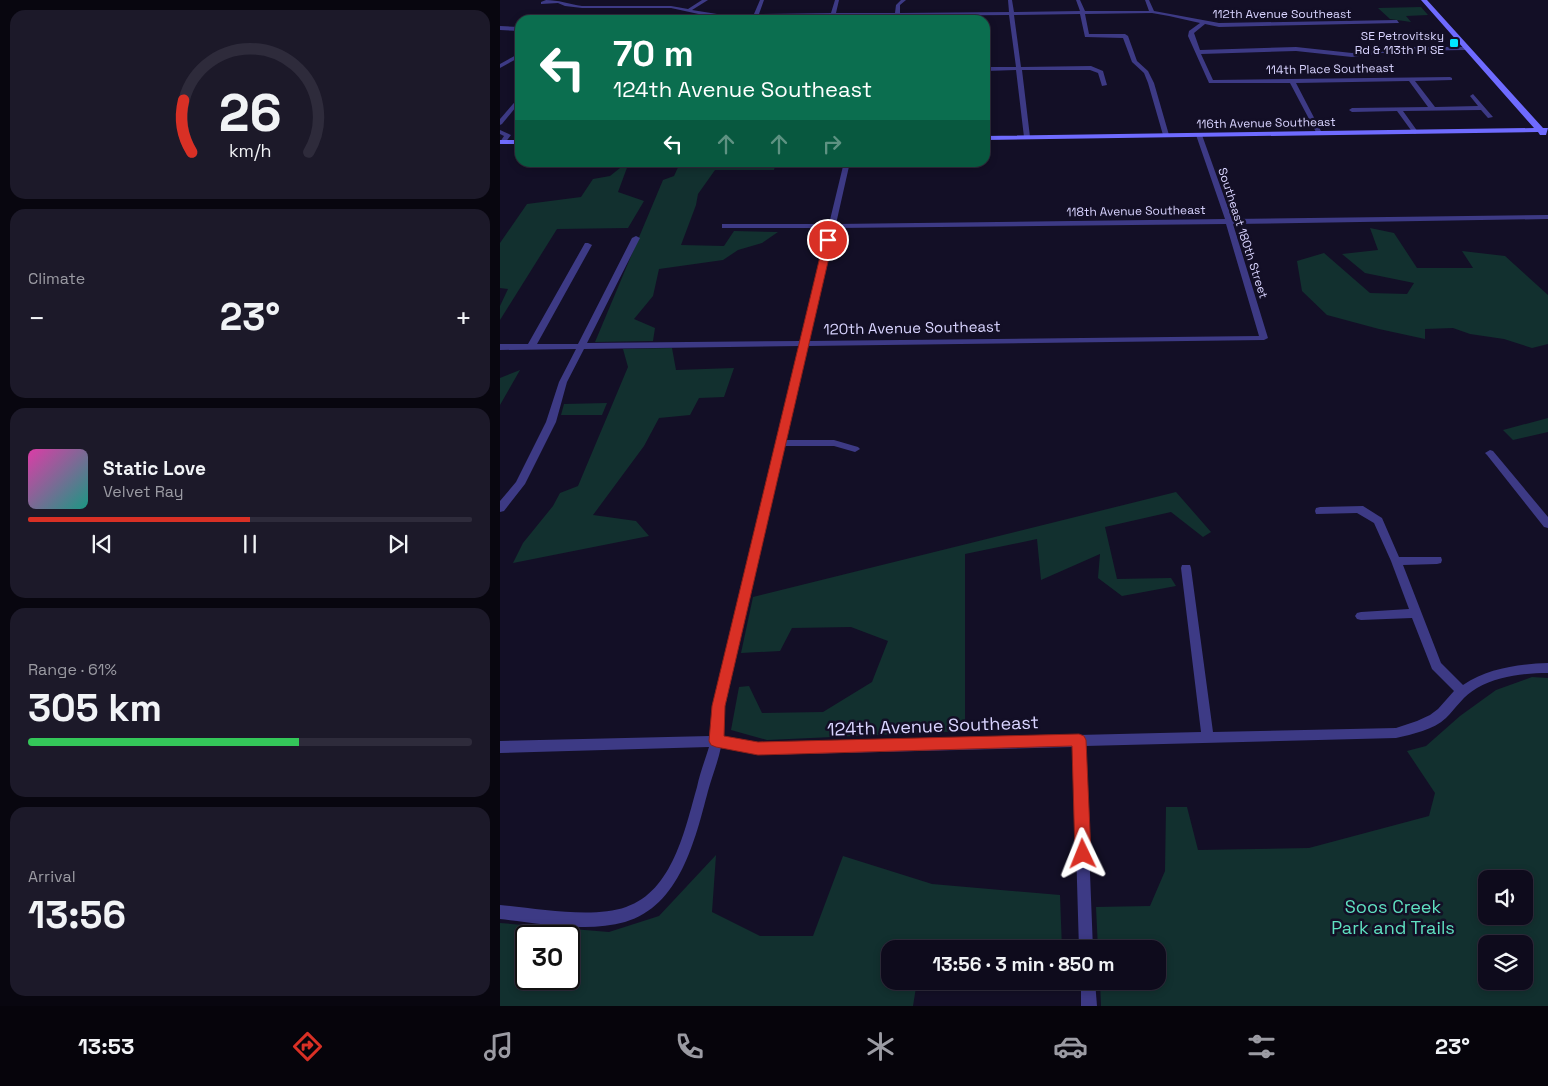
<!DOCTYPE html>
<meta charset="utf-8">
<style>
:root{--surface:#0e0b1c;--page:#1c1929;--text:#f1f3f6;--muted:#9b9ba3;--line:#2e2b3b;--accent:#d93025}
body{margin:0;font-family:"Space Grotesk",sans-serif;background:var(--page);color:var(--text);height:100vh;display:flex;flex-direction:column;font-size:19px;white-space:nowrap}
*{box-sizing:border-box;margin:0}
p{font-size:16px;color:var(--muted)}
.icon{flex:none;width:28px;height:28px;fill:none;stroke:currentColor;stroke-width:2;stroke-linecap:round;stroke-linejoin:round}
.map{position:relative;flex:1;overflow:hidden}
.side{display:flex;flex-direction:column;gap:10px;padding:10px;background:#08060f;width:500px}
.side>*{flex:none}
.guide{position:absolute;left:15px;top:15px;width:475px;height:152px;border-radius:15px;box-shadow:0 2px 8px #0003,0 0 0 1px var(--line);background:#0b6e4f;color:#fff;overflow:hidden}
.fabs{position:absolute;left:978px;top:870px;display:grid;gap:10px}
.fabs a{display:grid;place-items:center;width:55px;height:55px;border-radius:10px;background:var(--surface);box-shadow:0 2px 8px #0003,0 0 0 1px var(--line);font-size:25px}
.speed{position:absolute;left:15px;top:925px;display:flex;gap:10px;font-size:25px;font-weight:700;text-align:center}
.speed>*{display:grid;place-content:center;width:65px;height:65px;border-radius:50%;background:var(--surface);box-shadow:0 2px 8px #0003,0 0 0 1px var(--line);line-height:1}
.speed .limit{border:2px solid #111;border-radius:8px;background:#fff;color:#111}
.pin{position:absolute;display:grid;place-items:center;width:42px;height:42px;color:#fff;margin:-21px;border:2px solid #fff;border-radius:50%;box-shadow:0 1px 5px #0007}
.me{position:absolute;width:55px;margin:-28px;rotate:358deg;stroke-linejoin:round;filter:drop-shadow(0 0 4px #0008)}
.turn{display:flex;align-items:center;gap:18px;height:105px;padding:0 15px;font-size:22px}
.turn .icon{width:65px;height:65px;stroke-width:2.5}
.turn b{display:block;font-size:35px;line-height:42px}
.lanes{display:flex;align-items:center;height:48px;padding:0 15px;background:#0003;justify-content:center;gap:25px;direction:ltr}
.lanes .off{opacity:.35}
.big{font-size:38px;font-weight:700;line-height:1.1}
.side .widget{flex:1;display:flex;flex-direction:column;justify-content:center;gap:8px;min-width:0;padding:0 18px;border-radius:15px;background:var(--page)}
.side .dial{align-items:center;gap:0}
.dial svg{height:130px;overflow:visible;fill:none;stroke:var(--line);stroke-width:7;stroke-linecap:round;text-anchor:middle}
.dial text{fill:var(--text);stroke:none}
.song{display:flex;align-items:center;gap:15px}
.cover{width:60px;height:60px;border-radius:8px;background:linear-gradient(135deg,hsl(320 70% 55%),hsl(170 70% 35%))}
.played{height:5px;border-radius:2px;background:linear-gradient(90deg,var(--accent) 50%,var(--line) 50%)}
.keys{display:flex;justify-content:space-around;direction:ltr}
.heat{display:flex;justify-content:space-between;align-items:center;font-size:28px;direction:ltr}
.charge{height:8px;border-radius:4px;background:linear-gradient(90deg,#34c759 61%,var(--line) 0)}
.trip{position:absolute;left:381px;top:940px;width:285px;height:50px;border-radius:15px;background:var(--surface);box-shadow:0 2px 8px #0003,0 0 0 1px var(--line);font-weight:700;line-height:50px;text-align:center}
.tabs{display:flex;height:80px;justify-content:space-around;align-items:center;background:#06040b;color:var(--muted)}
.tabs .icon{width:35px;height:35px}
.tabs .selected{color:var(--accent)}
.tabs b{font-size:22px;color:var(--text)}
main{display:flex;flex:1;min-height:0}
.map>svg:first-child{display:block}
.green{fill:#12302f;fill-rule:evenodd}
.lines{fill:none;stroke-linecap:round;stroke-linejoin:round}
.street{fill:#3d3a85;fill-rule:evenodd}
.secondary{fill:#6f6bff;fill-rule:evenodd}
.route{fill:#d93025;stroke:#8d1f18}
.poi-dot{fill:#00e5ff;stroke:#130f26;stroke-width:2}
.labels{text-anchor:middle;stroke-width:5;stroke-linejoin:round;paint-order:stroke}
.far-street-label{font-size:12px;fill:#d9d4ff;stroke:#130f26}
.far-poi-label{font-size:12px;fill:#d9d4ff;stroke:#130f26;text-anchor:end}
.street-label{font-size:15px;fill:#d9d4ff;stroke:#130f26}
.near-street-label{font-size:18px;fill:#d9d4ff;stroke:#130f26}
.near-park-label{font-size:18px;fill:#5fe0c0;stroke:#130f26}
</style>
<main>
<section class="side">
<div class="widget dial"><svg viewBox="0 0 100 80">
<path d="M14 69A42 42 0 1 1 86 69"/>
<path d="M14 69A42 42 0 0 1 9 37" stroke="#d93025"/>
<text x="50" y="56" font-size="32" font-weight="700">26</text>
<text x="50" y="72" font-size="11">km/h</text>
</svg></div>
<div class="widget"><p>Climate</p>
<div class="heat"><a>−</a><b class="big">23°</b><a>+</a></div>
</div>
<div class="widget">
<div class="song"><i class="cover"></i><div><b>Static Love</b><p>Velvet Ray</p></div></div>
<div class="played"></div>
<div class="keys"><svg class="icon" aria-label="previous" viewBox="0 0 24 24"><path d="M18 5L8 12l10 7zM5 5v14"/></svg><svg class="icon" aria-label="pause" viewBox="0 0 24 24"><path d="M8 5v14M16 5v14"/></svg><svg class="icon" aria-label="next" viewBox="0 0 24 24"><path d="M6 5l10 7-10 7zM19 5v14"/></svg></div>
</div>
<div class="widget"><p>Range · 61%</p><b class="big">305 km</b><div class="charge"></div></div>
<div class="widget"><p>Arrival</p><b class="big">13:56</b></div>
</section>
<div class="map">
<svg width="1048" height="1006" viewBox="0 0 1048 1006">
<rect width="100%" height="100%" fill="#130f26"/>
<!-- green -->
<g class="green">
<path d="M921,7L928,15L906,16L911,22L890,19L878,8Z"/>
<path d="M185,16L183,20H77L79,17Z"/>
<path d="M180,163H276L274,170H215L198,194L196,205L181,245L224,246L234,231L278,232L262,243L238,250L223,260L159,269L153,296L134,319L155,328L153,341L95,342L163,180L174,176Z"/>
<path d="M128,165L118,192L144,201L128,228L57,229L0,320V306L8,289L0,288V243L27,204L81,197L93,179L110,176L120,168Z"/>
<path d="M870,228L894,233L917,268H973L962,251L1005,256L1048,295V344L1032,348L1004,339L970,334L953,328L925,329V339L879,329L827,315L802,291L797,261L824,253L870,293L907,294L914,283L865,273L842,254L878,250Z"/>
<path d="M172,348L176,370L234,368L224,397L199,398L190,415L159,418L144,446L93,515L136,521L149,536L13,563L23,543L53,506L60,493L78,486L128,367L123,349Z"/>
<path d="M20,370L0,405V378Z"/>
<path d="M107,403L102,415H61L64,404Z"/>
<path d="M1048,418V432L1013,440L1003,430Z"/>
<path d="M676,492L711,532L703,537L671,512L605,527L617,579L671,578L676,586L622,596L598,578L600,554L541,580L537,539L465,554V731L267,740L231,730L239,687L249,686L262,713L323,712L372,682L388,641L351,627L292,628L280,651L241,653L253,597Z"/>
<path d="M1032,677L1048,678V1006H601L600,981H658V949H598L596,907L650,906L665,871L666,807H687L698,850L809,848L929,816L935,793L907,751L926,746L960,716L996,690ZM986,879H1024V916H986ZM986,944H1024V981H986Z"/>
<path d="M216,855L212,912L260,936H313L343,856L432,884L560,895L562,949H390V981H417L413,1006H0V923L109,932L159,916ZM26,936H69V979H26Z"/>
</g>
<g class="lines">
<!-- street -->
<g class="street">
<path d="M46,0C58,0 69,4 82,6H171L188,9L202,0H208L192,10L217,14H254L260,0H264L259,14L331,13L335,0H339L336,13H395L396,5L401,0H406L400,5V13L509,12L508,0H512L514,12L580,11L576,0H580L585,11H649L645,0H649L654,11L719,23L897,20L899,23L719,27L705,24L694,33L700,50L796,47L852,53L897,47H968L969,48L966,50L897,51L852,57L796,51L701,54L713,80L950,77L952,78V80L915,81L935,107L978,106L970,96L973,94L993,117L988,118L981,110L903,111L918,132L915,134L913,133L897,111L852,112L849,110L852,108L928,107L909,81L796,83L822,133L817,134L790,83H709L688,36L689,31L700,23L669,16L652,13L585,14L589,34H625L628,36L637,61L648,71L654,83L669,135L666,137L663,135L648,83L644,73L632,62L623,38L585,37L580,14L514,15L521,67L591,66L603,71L607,85L602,86L598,73L590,70H522L530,137L527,139L524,137L516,70L485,71V67H516L509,15L258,17L257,20H251L253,17L217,18L171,8H82L65,6L58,3L41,4V2Z"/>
<path d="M0,26L20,27V31L0,30Z"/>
<path d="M20,53V57L0,68V64Z"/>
<path d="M20,96V102L2,124L0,125V119Z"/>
<path d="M0,130L11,135L5,143L0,142L4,136L0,134Z"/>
<path d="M699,133L702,135L732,219L1048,215V219L733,224L768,338L764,340L308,346L286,440H334L358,447L360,449L355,452L334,446H285L225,706L223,737L258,743L701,732L681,568L682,565H690L691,568L713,732L896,728L917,721L930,715L938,709L954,691L932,669L912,618L861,620L857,619L855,616L857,613L861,612L909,609L891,561L874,523L857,513L816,514L815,511L816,508L820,507L863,506L882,518L899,557H941L942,560L941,563L937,564L903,565L941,663L963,685C988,668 1019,664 1048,663V673C1024,673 998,676 977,688C963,696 957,707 946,718C933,730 913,734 896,738L585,746L593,949H579L573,747L258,755L221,747C218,762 212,776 208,791C195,840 180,906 125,922C87,933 38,923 0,919V905C35,908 92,919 126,907C173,891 185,829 197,787C200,773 205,760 209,747L0,753V741L210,736L213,706L300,346L84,349L67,382L56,422L25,484L4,511L0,512V501L16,482L46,422L59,382L76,349L0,350V344H28L85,243H88L92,245L37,344H78L132,238L136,236L140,238L87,343L301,341L328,228H222V224H329L344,162H350L336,224L725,219L696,135ZM726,224L759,336L309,341L335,228Z"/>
<path d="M990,450L993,451L1048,517V528L1044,527L987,455L985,453Z"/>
<path d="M581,981H595L597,1006H581Z"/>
</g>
<!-- secondary -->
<g class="secondary">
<path d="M921,0H927L1043,128H1048L1046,135H1040L1038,132L485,140V136L1034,128Z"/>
<rect x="0" y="140" width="20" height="4"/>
</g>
</g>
<!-- route -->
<path class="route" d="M328,237L333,240L225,706L224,736L258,742L579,734L584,736L586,740L591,854L588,859L583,861L578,859L575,854L572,746L258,755L216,747L211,745L209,741L212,706L324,240Z"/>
<!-- markers -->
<rect class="poi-dot" x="949" y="38" width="10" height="10" rx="2.5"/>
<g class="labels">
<!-- far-street labels -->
<g class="far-street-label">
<text x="782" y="18">112th Avenue Southeast</text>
<text transform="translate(830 69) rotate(-1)" y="4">114th Place Southeast</text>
<text transform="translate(766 123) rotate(-1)" y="4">116th Avenue Southeast</text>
<text transform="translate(636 211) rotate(-1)" y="4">118th Avenue Southeast</text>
<text transform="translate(743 233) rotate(72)" y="4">Southeast 180th Street</text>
</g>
<!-- far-poi labels -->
<g class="far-poi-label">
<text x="944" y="40">SE Petrovitsky<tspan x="944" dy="14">Rd &amp; 113th Pl SE</tspan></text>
</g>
<!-- street labels -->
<g class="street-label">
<text transform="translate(412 328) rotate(-1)" y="5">120th Avenue Southeast</text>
</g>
<!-- near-street labels -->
<g class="near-street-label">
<text transform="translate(433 726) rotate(-2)" y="6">124th Avenue Southeast</text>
</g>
<!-- near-park labels -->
<g class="near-park-label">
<text x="893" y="913">Soos Creek<tspan x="893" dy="21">Park and Trails</tspan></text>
</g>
</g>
</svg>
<div class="fabs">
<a><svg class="icon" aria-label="sound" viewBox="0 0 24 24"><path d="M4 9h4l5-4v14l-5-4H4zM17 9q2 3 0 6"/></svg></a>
<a><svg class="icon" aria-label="layers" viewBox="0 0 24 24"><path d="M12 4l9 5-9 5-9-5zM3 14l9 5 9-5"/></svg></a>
</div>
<div class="speed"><div class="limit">30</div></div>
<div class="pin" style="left:328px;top:240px;background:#d93025"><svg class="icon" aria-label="arrive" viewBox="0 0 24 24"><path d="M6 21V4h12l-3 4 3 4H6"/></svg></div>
<svg class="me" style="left:583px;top:854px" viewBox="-20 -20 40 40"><path d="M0-17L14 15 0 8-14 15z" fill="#d93025" stroke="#fff" stroke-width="4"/></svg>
<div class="trip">13:56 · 3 min · 850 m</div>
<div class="guide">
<div class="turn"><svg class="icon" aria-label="left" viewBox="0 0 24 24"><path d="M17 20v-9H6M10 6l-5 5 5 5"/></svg><div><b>70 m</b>124th Avenue Southeast</div></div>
<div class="lanes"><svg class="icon" aria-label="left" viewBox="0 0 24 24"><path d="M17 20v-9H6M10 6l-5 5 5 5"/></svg><svg class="icon off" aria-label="ahead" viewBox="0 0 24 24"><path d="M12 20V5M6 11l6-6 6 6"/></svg><svg class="icon off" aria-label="ahead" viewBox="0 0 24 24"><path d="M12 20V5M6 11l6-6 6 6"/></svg><svg class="icon off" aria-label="right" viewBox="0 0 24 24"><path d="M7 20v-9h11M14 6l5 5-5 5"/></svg></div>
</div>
</div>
</main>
<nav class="tabs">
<b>13:53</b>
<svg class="icon selected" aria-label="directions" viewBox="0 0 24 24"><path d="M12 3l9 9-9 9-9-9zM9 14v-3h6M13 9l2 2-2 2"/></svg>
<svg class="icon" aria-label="music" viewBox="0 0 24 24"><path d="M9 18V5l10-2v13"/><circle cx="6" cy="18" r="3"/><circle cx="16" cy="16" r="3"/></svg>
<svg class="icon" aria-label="phone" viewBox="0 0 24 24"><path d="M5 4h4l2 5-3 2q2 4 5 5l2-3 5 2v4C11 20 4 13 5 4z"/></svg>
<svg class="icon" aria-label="climate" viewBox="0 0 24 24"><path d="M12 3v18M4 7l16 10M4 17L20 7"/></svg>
<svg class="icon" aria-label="car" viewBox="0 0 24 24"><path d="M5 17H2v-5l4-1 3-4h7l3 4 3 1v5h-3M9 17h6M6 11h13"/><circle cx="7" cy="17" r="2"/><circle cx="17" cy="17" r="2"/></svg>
<svg class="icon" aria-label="filters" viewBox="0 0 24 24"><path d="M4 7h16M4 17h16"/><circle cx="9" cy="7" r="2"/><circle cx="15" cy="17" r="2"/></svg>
<b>23°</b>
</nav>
